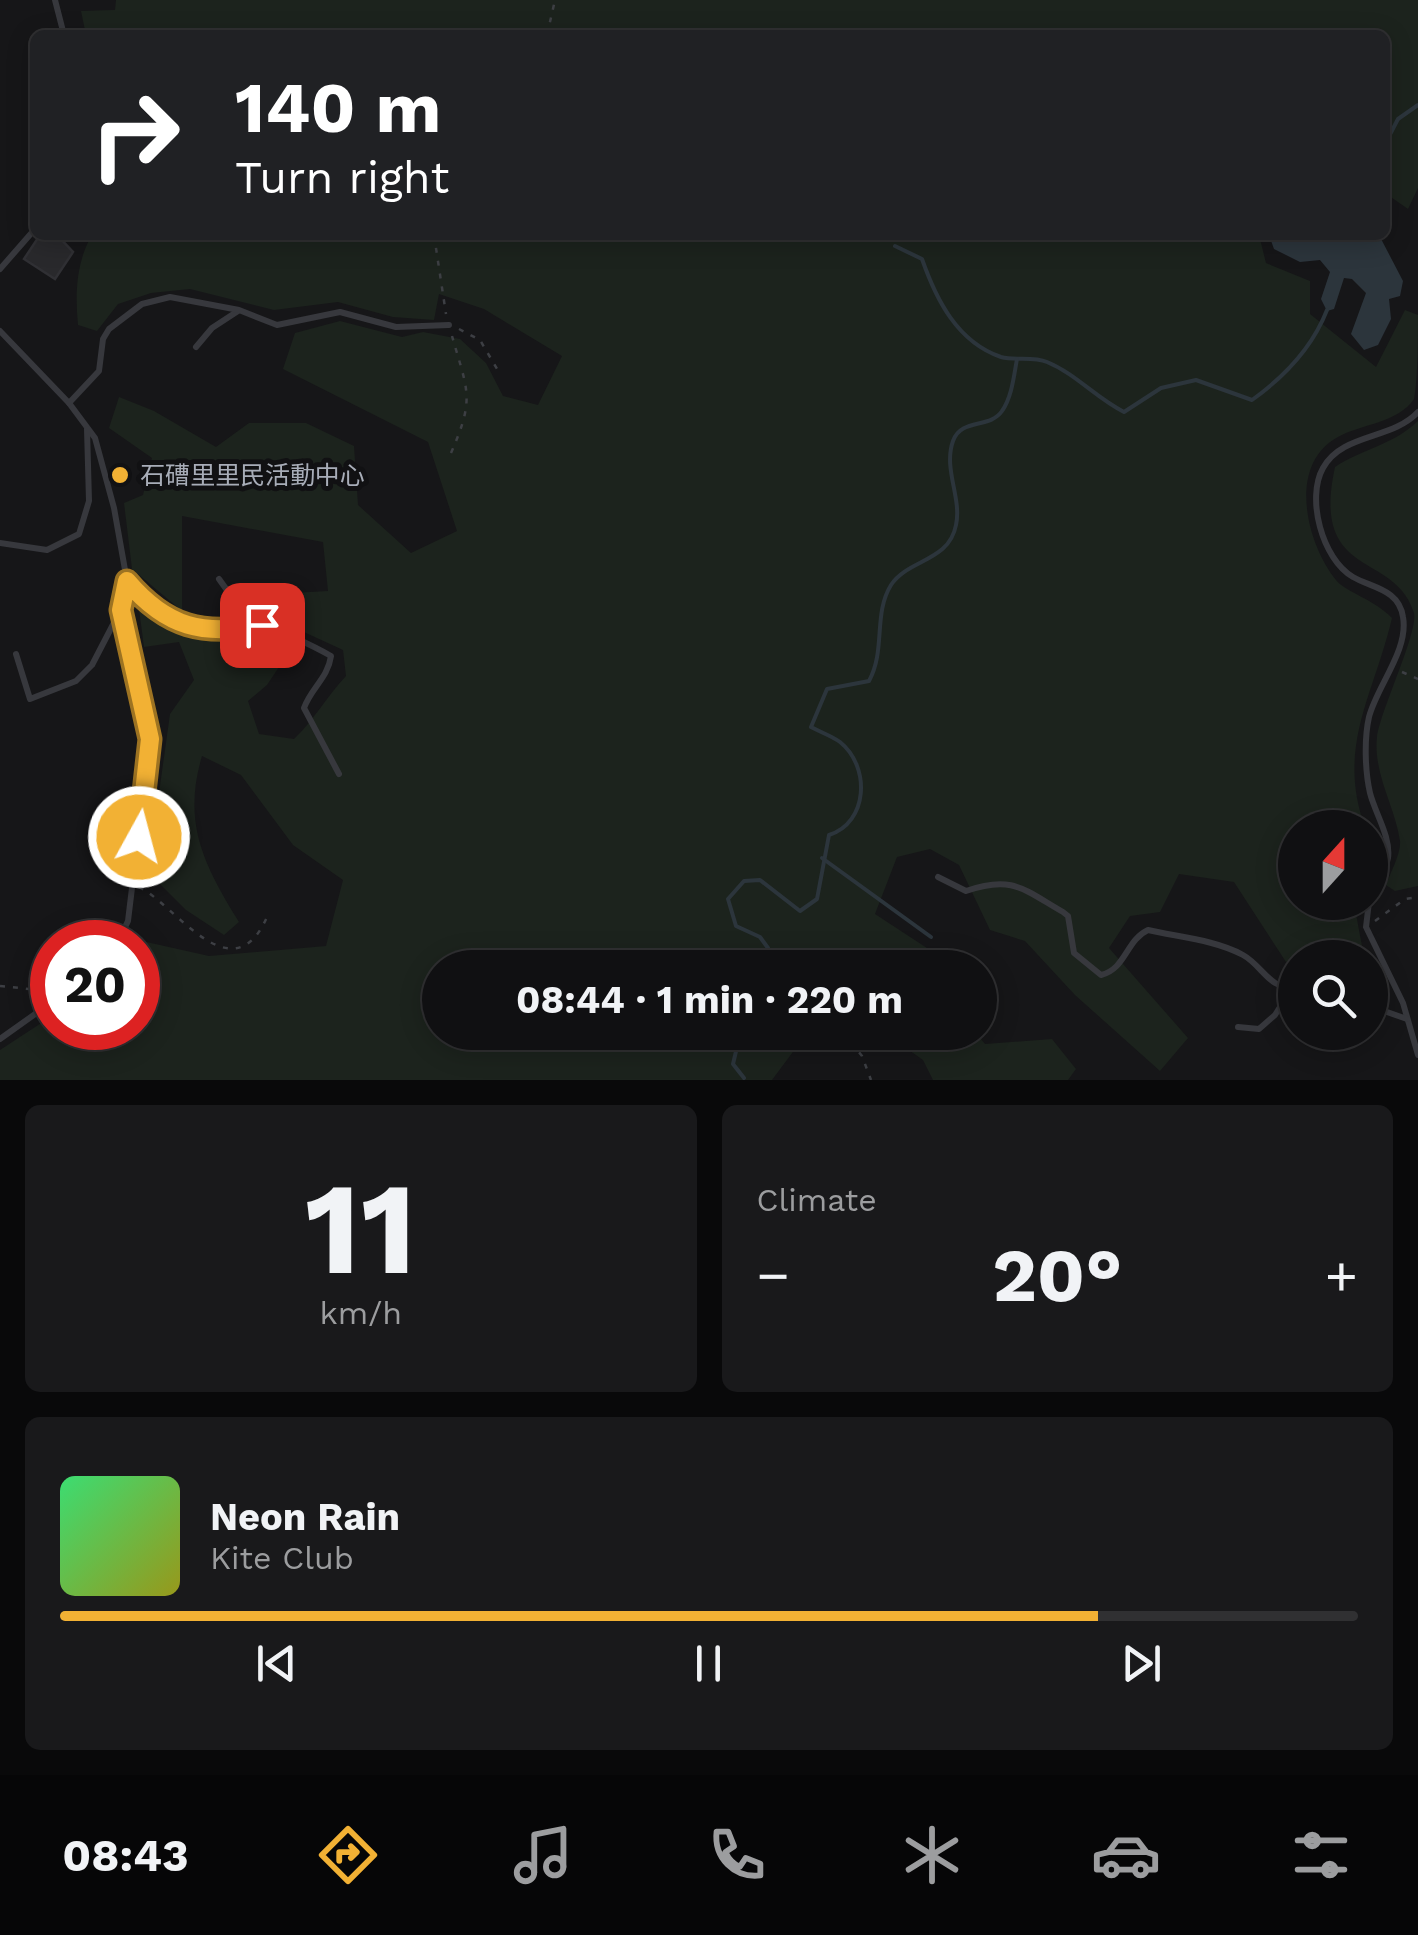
<!DOCTYPE html>
<meta charset="utf-8">
<style>
:root{--surface:#101012;--page:#19191b;--text:#f1f3f6;--muted:#9c9d9f;--line:#303032;--accent:#f2b134}
body{margin:0;font-family:"Work Sans","Noto Sans TC",sans-serif;background:var(--page);color:var(--text);height:100vh;display:flex;flex-direction:column;font-size:38px;white-space:nowrap}
*{box-sizing:border-box;margin:0}
p{font-size:32px;color:var(--muted)}
.icon{flex:none;width:55px;height:55px;fill:none;stroke:currentColor;stroke-width:2;stroke-linecap:round;stroke-linejoin:round}
.map{position:relative;height:1080px;overflow:hidden}
.panel{display:flex;flex-direction:column;gap:25px;padding:25px;background:#09090a;flex:1}
.panel>*{flex:none}
.hud{position:absolute;left:30px;top:30px;width:1360px;height:210px;border-radius:15px;box-shadow:0 5px 25px #0003,0 0 0 2px var(--line);background:#202124;color:#fff;overflow:hidden}
.needle{width:65px;rotate:21deg}
.buttons{position:absolute;left:1278px;top:810px;display:grid;gap:20px}
.buttons a{display:grid;place-items:center;width:110px;height:110px;border-radius:50%;background:var(--surface);box-shadow:0 5px 25px #0003,0 0 0 2px var(--line);font-size:50px}
.speed{position:absolute;left:30px;top:920px;display:flex;gap:20px;font-size:50px;font-weight:700;text-align:center}
.speed>*{display:grid;place-content:center;width:130px;height:130px;border-radius:50%;background:var(--surface);box-shadow:0 5px 25px #0003,0 0 0 2px var(--line);line-height:1}
.speed .limit{border:15px solid #d22;background:#fff;color:#111}
.pin{position:absolute;display:grid;place-items:center;width:85px;height:85px;color:#fff;margin:-42px;border-radius:20px;box-shadow:0 5px 15px #0006}
.me{position:absolute;width:110px;margin:-55px;rotate:7deg;stroke-linejoin:round;filter:drop-shadow(0 0 8px #0008)}
.turn{display:flex;align-items:center;gap:35px;height:210px;padding:0 40px;font-size:45px}
.turn .icon{width:130px;height:130px;stroke-width:2.5}
.turn b{display:block;font-size:70px;line-height:85px}
.big{font-size:75px;font-weight:700;line-height:1.1}
.panel .widget{flex:1;display:flex;flex-direction:column;justify-content:center;gap:15px;min-width:0;padding:0 35px;border-radius:15px;background:var(--page)}
.panel .dial{align-items:center;gap:0}
.dial b{font-size:130px;line-height:1}
.song{display:flex;align-items:center;gap:30px}
.cover{width:120px;height:120px;border-radius:15px;background:linear-gradient(135deg,hsl(140 70% 55%),hsl(60 70% 35%))}
.played{height:10px;border-radius:5px;background:linear-gradient(90deg,var(--accent) 80%,var(--line) 80%)}
.keys{display:flex;justify-content:space-around;direction:ltr}
.heat{display:flex;justify-content:space-between;align-items:center;font-size:55px;direction:ltr}
.panel .tiles{flex:1;display:grid;gap:25px;grid-template-columns:1fr 1fr}
.widget:last-child{grid-column:span 2}
.trip{position:absolute;left:422px;top:950px;width:575px;height:100px;border-radius:50px;background:var(--surface);box-shadow:0 5px 25px #0003,0 0 0 2px var(--line);font-weight:700;line-height:100px;text-align:center}
.tabs{display:flex;height:160px;justify-content:space-around;align-items:center;background:#060607;color:var(--muted)}
.tabs .icon{width:70px;height:70px}
.tabs .current{color:var(--accent)}
.tabs b{font-size:45px;color:var(--text)}
.map>svg:first-child{display:block}
.green{fill:#1c231d}
.water{fill:#2c353c}
.lines{fill:none;stroke-linecap:round;stroke-linejoin:round}
.stream{stroke:#2c353c;stroke-width:4}
.building{fill:#29292c;stroke:#303034;stroke-width:2.5}
.path{stroke:#3d3f44;stroke-width:2.5;stroke-dasharray:5 8;stroke-linecap:butt}
.lane{stroke:#37383d;stroke-width:6}
.route-casing{stroke:#9d7322;stroke-width:25}
.route{stroke:#f2b134;stroke-width:18}
.poi-dot{fill:#f2b134;stroke:#111113;stroke-width:4}
.labels{text-anchor:middle;stroke-width:10;stroke-linejoin:round;paint-order:stroke}
.poi-label{font-size:25px;fill:#a8adb8;stroke:#111113;text-anchor:start}
</style>
<div class="map">
<svg width="1418" height="1080" viewBox="0 0 1418 1080">
<rect width="100%" height="100%" fill="#161618"/>
<!-- green -->
<g class="green">
<path d="M116,0H1418V188L1408,209L1385,193V35H86L81,11L115,10Z"/>
<path d="M92,235H1259L1266,263L1310,281V314L1376,367L1405,310L1418,315C1418,337 1418,380 1414,399C1398,423 1361,424 1338,437C1287,464 1306,543 1336,580C1345,592 1374,599 1392,618C1374,695 1336,747 1365,827L1295,828V902L1354,903L1364,957H1337L1321,946L1286,962L1234,882L1179,874L1160,912L1130,916L1109,948L1188,1038L1160,1071L1075,995L1025,941L990,930L959,865L930,849L897,857L875,914L930,950L938,967L440,968V1032L807,1033L772,1080H0V1050L52,1016V1028H138V945L142,941L209,956L326,946L343,880L293,845L241,775L202,756C182,823 204,865 239,922L224,935L186,910L148,872L170,714L194,680L179,642L144,647L139,609L190,636L227,640L260,634L291,649L267,685L248,701L259,734L294,739C315,719 326,697 346,676L343,650L280,621L292,593L328,591L323,542L182,516V611L132,569L124,503L143,495L152,458L109,428L119,397L154,411L216,447L249,423H306L354,446L358,505L411,553L457,531L428,442L283,369L295,333L340,321L402,337L423,332L460,339L486,363L503,396L538,405L562,356L484,309L439,294L434,320L393,317L338,302L274,310L190,289L151,293L118,304L97,331L78,325C75,294 76,262 92,235Z"/>
<path d="M1418,421V886L1395,891L1386,885C1390,873 1401,854 1400,841C1395,806 1373,774 1377,737C1381,709 1418,633 1414,613C1395,550 1310,581 1335,467C1364,448 1393,445 1418,421Z"/>
<path d="M885,1033H976L985,1044L1052,1039L1076,1069L1068,1080H933L923,1060Z"/>
</g>
<!-- water -->
<path class="water" d="M1269,235H1379L1403,281L1400,296L1389,299L1391,319L1378,345L1364,350L1351,334L1366,293L1352,279L1344,278L1334,309L1327,311L1321,299L1330,272L1320,260L1300,262L1274,249Z"/>
<g class="lines">
<!-- stream -->
<g class="stream">
<path d="M1385,144L1398,119L1418,105"/>
<path d="M895,246L922,259C936,299 957,342 1001,357C1016,361 1033,356 1047,362C1076,374 1096,398 1124,412L1161,388L1196,380L1252,400C1284,377 1313,346 1327,310"/>
<path d="M822,858L931,937"/>
<path d="M761,968L768,948L760,937L736,926L728,899L744,881L760,880L800,911L817,899L829,835C868,823 871,767 840,742C832,736 820,732 811,727L827,689L869,681C886,650 873,614 891,585C908,559 949,562 956,525C962,498 943,469 953,441C961,418 990,429 1002,411C1012,397 1014,375 1017,359"/>
<path d="M728,1032L738,1043L733,1064L744,1078"/>
</g>
</g>
<!-- building -->
<path class="building" d="M40,235H57L73,252L55,279L24,259Z"/>
<g class="lines">
<!-- path -->
<g class="path">
<path d="M547,35L555,0"/>
<path d="M434,235L446,314"/>
<path d="M459,329L480,340L500,374"/>
<path d="M451,453C475,398 468,392 452,336"/>
<path d="M1402,672L1418,679"/>
<path d="M139,887C175,904 232,996 267,917"/>
<path d="M1375,921L1405,899L1418,897"/>
<path d="M0,986L29,989L52,981"/>
<path d="M843,1032L862,1056L871,1080"/>
</g>
<!-- lane -->
<g class="lane">
<path d="M55,0L64,35"/>
<path d="M0,269L35,229"/>
<path d="M0,331L69,403L95,438L114,508L127,581L121,610L150,739L128,921L118,942"/>
<path d="M196,347L212,328L238,311"/>
<path d="M69,403L99,371L103,339L109,329L142,304L170,297L239,310L277,325L340,312L396,327L449,325"/>
<path d="M0,543L47,550L79,534L89,501L87,429"/>
<path d="M219,579C251,628 285,629 331,656C328,678 311,688 304,708L339,774"/>
<path d="M128,582C168,629 204,635 262,625"/>
<path d="M16,654L30,699L76,681L92,665L120,611"/>
<path d="M938,877L966,891C1012,875 1023,889 1063,912L1068,916L1074,953L1101,975C1126,969 1126,940 1148,930C1178,937 1216,940 1243,955C1263,966 1269,990 1295,987"/>
<path d="M1370,900C1376,887 1385,872 1388,858C1391,837 1375,813 1370,793C1365,771 1364,739 1369,717C1377,686 1409,650 1403,617C1399,589 1372,588 1353,577C1322,559 1306,498 1323,468C1342,433 1392,440 1418,412"/>
<path d="M1369,902L1366,927L1403,1003L1418,1055"/>
<path d="M1370,1006L1407,1019"/>
<path d="M1238,1027L1259,1029L1275,1015L1292,988"/>
<path d="M0,1039L52,1002"/>
</g>
</g>
<g class="lines">
<!-- route casing -->
<g class="route-casing">
<path id="route" d="M139,837L150,739L121,610L127,581C167,628 203,636 262,625"/>
</g>
<!-- route -->
<use href="#route" class="route"/>
</g>
<!-- markers -->
<circle class="poi-dot" cx="120" cy="475" r="10"/>
<g class="labels">
<!-- poi labels -->
<g class="poi-label">
<text x="140" y="484">石𥕢里里民活動中心</text>
</g>
</g>
</svg>
<div class="buttons">
<a><svg class="needle" viewBox="-14 -14 28 28"><path d="M0-13l5 13h-10z" fill="#e53935"/><path d="M0 13l5-13h-10z" fill="#9c9d9f"/></svg></a>
<a><svg class="icon" aria-label="search" viewBox="0 0 24 24"><circle cx="10" cy="10" r="6"/><path d="M15 15l6 6"/></svg></a>
</div>
<div class="speed"><div class="limit">20</div></div>
<div class="pin" style="left:262px;top:625px;background:#d93025"><svg class="icon" aria-label="arrive" viewBox="0 0 24 24"><path d="M6 21V4h12l-3 4 3 4H6"/></svg></div>
<svg class="me" style="left:139px;top:837px" viewBox="-20 -20 40 40"><circle r="17" fill="#f2b134" stroke="#fff" stroke-width="3"/><path d="M0-11L8 9 0 5-8 9z" fill="#fff"/></svg>
<div class="trip">08:44 · 1 min · 220 m</div>
<div class="hud">
<div class="turn"><svg class="icon" aria-label="right" viewBox="0 0 24 24"><path d="M7 20v-9h11M14 6l5 5-5 5"/></svg><div><b>140 m</b>Turn right</div></div>
</div>
</div>
<section class="panel">
<div class="tiles">
<div class="widget dial"><b>11</b><p>km/h</p></div>
<div class="widget"><p>Climate</p>
<div class="heat"><a>−</a><b class="big">20°</b><a>+</a></div>
</div>
<div class="widget">
<div class="song"><i class="cover"></i><div><b>Neon Rain</b><p>Kite Club</p></div></div>
<div class="played"></div>
<div class="keys"><svg class="icon" aria-label="previous" viewBox="0 0 24 24"><path d="M18 5L8 12l10 7zM5 5v14"/></svg><svg class="icon" aria-label="pause" viewBox="0 0 24 24"><path d="M8 5v14M16 5v14"/></svg><svg class="icon" aria-label="next" viewBox="0 0 24 24"><path d="M6 5l10 7-10 7zM19 5v14"/></svg></div>
</div>
</div>
</section>
<nav class="tabs">
<b>08:43</b>
<svg class="icon current" aria-label="directions" viewBox="0 0 24 24"><path d="M12 3l9 9-9 9-9-9zM9 14v-3h6M13 9l2 2-2 2"/></svg>
<svg class="icon" aria-label="music" viewBox="0 0 24 24"><path d="M9 18V5l10-2v13"/><circle cx="6" cy="18" r="3"/><circle cx="16" cy="16" r="3"/></svg>
<svg class="icon" aria-label="phone" viewBox="0 0 24 24"><path d="M5 4h4l2 5-3 2q2 4 5 5l2-3 5 2v4C11 20 4 13 5 4z"/></svg>
<svg class="icon" aria-label="climate" viewBox="0 0 24 24"><path d="M12 3v18M4 7l16 10M4 17L20 7"/></svg>
<svg class="icon" aria-label="car" viewBox="0 0 24 24"><path d="M5 17H2v-5l4-1 3-4h7l3 4 3 1v5h-3M9 17h6M6 11h13"/><circle cx="7" cy="17" r="2"/><circle cx="17" cy="17" r="2"/></svg>
<svg class="icon" aria-label="filters" viewBox="0 0 24 24"><path d="M4 7h16M4 17h16"/><circle cx="9" cy="7" r="2"/><circle cx="15" cy="17" r="2"/></svg>
</nav>
